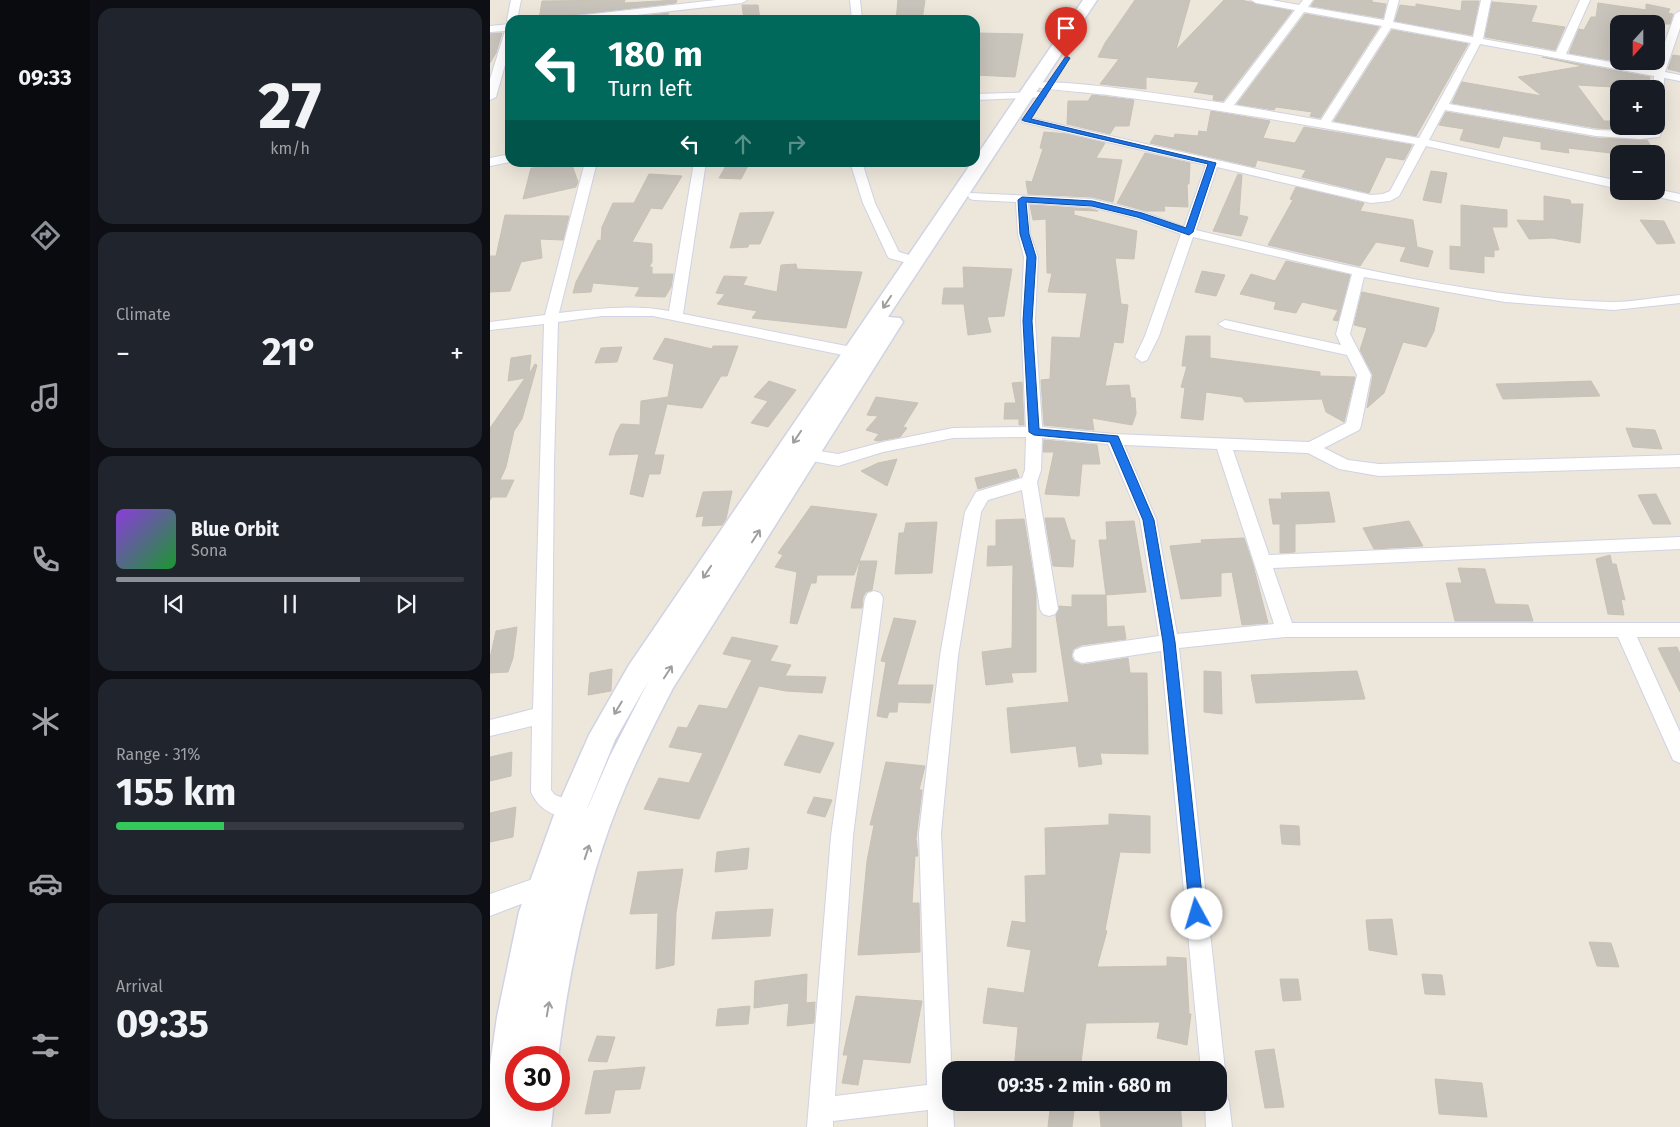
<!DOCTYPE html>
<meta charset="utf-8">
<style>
:root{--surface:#171b24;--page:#20242c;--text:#f1f3f6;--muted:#9ea1a6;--line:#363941;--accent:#8c9099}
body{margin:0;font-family:"Fira Sans",sans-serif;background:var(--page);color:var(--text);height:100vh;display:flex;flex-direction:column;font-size:19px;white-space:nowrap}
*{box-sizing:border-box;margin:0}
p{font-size:16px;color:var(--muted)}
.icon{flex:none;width:28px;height:28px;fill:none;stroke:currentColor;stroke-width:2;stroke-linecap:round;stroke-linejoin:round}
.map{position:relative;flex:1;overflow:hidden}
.side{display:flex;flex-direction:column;gap:8px;padding:8px;background:#0d0f14;width:400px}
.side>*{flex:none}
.banner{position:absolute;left:15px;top:15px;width:475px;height:152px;border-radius:15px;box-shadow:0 5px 20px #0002;background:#00695c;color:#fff;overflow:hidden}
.needle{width:32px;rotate:201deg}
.controls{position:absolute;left:1120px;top:15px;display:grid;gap:10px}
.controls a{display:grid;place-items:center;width:55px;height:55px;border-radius:10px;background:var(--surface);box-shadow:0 5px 20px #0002;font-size:25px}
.speed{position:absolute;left:15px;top:1046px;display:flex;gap:10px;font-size:25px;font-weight:700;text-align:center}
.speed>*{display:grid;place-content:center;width:65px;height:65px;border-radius:50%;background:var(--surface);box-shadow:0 5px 20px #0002;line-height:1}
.speed .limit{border:8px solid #d22;background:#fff;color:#111}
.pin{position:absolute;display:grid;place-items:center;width:42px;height:42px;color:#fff;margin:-51px -21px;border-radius:50% 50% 50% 0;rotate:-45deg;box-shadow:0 0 5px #0007}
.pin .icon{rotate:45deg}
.me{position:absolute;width:55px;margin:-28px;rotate:354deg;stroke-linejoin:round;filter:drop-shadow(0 0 4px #0008)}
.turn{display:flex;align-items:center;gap:18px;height:105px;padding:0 20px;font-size:22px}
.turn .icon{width:65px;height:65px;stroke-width:2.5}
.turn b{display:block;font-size:35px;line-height:42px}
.lanes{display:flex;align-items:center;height:48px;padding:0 20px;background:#0003;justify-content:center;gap:25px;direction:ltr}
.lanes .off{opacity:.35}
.big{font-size:38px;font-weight:700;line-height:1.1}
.side .card{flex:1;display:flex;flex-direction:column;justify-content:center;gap:8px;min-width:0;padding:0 18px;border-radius:15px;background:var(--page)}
.side .dial{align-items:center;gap:0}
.dial b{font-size:65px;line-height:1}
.song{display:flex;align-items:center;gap:15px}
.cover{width:60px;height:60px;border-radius:8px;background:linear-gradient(135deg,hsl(270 70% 55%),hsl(130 70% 35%))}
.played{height:5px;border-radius:2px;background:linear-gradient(90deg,var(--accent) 70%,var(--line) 70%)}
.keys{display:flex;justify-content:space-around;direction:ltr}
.heat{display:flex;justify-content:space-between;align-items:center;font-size:28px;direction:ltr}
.charge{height:8px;border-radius:4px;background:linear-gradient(90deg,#34c759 31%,var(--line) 0)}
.trip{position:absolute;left:452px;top:1061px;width:285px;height:50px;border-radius:15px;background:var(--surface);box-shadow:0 5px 20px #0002;font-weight:700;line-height:50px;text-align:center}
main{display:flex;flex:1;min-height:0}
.tab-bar{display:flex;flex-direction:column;width:90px;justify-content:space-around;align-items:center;background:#090b0e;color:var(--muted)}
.tab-bar .icon{width:35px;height:35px}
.tab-bar .on{color:var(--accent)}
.tab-bar b{font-size:22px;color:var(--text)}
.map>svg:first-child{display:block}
.building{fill:#c8c3bb;stroke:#c8c2b5}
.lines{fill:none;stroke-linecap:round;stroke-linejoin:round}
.minor-casing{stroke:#d0d3e4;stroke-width:2}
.secondary-casing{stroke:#d0d3e4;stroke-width:3}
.minor{fill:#fff;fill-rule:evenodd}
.secondary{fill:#fff;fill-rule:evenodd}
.oneway{stroke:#9f9f9f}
.route{fill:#1a73e8;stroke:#114b97}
</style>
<main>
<nav class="tab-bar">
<b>09:33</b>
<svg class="icon on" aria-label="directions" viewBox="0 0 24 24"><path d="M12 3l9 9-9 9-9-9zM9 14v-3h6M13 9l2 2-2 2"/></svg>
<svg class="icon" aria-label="music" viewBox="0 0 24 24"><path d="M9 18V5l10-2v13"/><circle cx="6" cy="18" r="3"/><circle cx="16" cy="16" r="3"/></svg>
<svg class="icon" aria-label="phone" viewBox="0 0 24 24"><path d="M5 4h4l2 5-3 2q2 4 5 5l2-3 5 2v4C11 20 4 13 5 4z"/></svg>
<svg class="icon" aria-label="climate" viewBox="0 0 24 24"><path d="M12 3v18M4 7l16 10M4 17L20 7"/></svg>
<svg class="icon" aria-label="car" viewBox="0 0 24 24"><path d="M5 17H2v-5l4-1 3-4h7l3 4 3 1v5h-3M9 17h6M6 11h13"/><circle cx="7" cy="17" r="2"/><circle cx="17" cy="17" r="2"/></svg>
<svg class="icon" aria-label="filters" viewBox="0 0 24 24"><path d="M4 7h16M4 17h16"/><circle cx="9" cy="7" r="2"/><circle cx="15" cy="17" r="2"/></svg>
</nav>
<section class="side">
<div class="card dial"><b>27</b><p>km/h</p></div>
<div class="card"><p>Climate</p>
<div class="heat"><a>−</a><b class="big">21°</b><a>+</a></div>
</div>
<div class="card">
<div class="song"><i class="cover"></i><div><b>Blue Orbit</b><p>Sona</p></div></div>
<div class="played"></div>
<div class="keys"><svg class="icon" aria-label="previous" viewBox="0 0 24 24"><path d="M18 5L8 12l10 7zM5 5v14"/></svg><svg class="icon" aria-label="pause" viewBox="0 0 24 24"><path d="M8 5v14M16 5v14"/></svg><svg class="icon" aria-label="next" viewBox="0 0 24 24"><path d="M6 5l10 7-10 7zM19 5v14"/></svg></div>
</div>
<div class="card"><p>Range · 31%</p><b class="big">155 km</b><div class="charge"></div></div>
<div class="card"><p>Arrival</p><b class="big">09:35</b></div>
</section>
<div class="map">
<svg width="1190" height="1127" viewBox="0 0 1190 1127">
<rect width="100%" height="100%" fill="#ede6db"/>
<!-- building -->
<g class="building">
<path d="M135,0L134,3L187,0L186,3L49,19L52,1Z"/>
<path d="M408,0H435L432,20H406Z"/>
<path d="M645,0H700L686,50L734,0H751L802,11L733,101L723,100L724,95L704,92L709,82L656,77V89L610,84L629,59L608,57L615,43Z"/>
<path d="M825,0H882V2L896,4L893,18L821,6Z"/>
<path d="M972,1H989L982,35L905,21L910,5L926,7V4L971,11Z"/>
<path d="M1002,2L1047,6L1041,22L1075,27L1065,50L995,37Z"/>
<path d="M1108,3L1156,10V4L1180,9L1178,13L1183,14L1180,24H1129V61H1160V67L1079,53L1089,29L1094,30L1101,17H1106Z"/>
<path d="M252,5H268L270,20H254Z"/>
<path d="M179,13L174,20H120Z"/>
<path d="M815,14L889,27L830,118L820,116L822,112L786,107L784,110L747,104Z"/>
<path d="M902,30L978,44L926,136L844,121Z"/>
<path d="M12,33L6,53L0,63V34Z"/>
<path d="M489,33L533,34L525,77L485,75V42Z"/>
<path d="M1183,55L1190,56V72L1178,69Z"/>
<path d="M1052,57L1160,77L1159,89L1087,85L1114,121H1129V126H1148L1150,130L1106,128L962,103L972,82L1052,96L1028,77L1093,66Z"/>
<path d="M602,95L644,100L639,126H625L620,134L577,124L578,101H598Z"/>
<path d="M721,111L780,121L773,138L805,143L814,127L922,145L914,160L896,157L879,193L812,177L816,170L767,160L765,167L660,143L665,135L684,138L685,134L708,136L709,131L717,132Z"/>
<path d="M956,112L1106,138L1157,140L1165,152H1129V154L1078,148L1079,153L1051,149V142L1013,136L1009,148L970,140L974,129L949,125Z"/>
<path d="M554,132L577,134L615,143L606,158L632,160L623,202L602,197L538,194L536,181L542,182L553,149L550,148Z"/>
<path d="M655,153L700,163L699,184H697L698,207L674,206L675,211H656L627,203Z"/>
<path d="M238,162H260L251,179L229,178Z"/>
<path d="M82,165L88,182L86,187L33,199L41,168Z"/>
<path d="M941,171L957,173L951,203L933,200Z"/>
<path d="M159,174L192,176L172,209L161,208L142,242L162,244V262L159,267H162V274H183L181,287L175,297L145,296L150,287L103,283L101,292L83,293L86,282L108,240L111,241L112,227L123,203H144Z"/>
<path d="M748,174L752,175L749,215L758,217L751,236L723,231Z"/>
<path d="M806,187L874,203L870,211L923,220L927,247L943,251L938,267L910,261L916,247L886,242L870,266L778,245L803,200L800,199Z"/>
<path d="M1054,196L1080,200L1081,204H1093L1090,243L1062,238L1039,239L1027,220L1054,221Z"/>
<path d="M540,205L602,209L608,211L584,210V215L647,231L644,259L625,258L631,304L638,305L633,343L624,342L615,386L639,385L641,398H645L646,414L642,425L602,418L604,430L554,425L551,380L560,379L562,337L590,338L597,293L558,292L562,273H557L556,219L543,220Z"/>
<path d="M971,205L1017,210V227H1002L1009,250H1004V257L994,256V273L960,269V246L971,247Z"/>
<path d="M284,212L270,244H259L258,247L240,248L250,213Z"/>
<path d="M15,215L79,216L73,240L50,239L52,258L31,262L20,291L0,292V256H6Z"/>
<path d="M1150,220L1174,221L1185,243L1167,244Z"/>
<path d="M796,261L860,275L848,321L843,320L848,310L812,302L806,313L784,309L786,302L750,294L761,274L785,281Z"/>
<path d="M306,264L307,269L372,272L356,328L262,318L267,311L227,304L235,294L226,293L234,276L257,277L253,285L287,292L291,265Z"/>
<path d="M473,267L522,269L514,316L497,317L501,332L478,335L474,304H452L454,288H474Z"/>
<path d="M712,271L735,275L726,296L705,292Z"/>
<path d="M872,292L949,308L944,331L936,347L913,342L894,393L877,408L883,375L870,350L877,328L864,325Z"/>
<path d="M696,336H720V358L830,372V376L865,377L854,422L836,412L832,399L755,402L752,397L716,392L713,420L691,418L695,388L691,387L697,366H692Z"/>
<path d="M175,338L222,349L223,346H248L237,376H231L212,408L177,404L164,455H174L170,474H159L153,497L140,494L149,454L119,455L126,433L131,424L150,425L151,401L178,397L184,364L163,359Z"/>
<path d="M132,347L127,362L105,363L111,348Z"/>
<path d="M41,355L39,374L45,364L47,365L32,419L24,431L16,467L10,480H24L16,497H2L0,500V428L35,378L18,381L21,358Z"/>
<path d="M279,381L306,390L278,427L261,423L278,401L264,397Z"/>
<path d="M1101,381L1110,396L1013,399L1006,384Z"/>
<path d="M532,382L534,425H529V419H514L515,403H526L522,383Z"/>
<path d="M386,397L428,403L413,427L417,428L410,437L388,441L384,440L389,434L376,430L388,416L377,415Z"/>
<path d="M1136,428L1165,430L1172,449L1143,447Z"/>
<path d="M554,440L607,445L610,464H592L589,496L555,494L564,452H553Z"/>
<path d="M407,459L397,486L371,471L388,463Z"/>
<path d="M526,469L529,477L488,489L485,478Z"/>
<path d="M242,491L236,519L232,525L212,526L214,516L206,517L213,492Z"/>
<path d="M839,492L845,522L805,524V552L790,553V524H783L779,499H792L791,493Z"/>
<path d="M1166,494L1181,524H1163L1148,495Z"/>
<path d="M321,506L387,514L364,575H327L326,583H321L307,624L300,623L307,572L285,567L293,555L288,553Z"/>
<path d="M555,518H574L581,540H585L583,567L563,566Z"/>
<path d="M534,519L546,592V672L521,673L523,682L496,685L492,652L522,648L523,565L497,566L498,546H506V520Z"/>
<path d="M644,521L656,592L616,595L609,540H617L616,522Z"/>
<path d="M919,521L933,546L884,549L873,528Z"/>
<path d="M447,522L442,573L405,574L409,533H414L416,523Z"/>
<path d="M754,538L763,565L778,623L752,625L742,572L731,573V596L691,599L680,546L712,543L711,540Z"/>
<path d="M1120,555L1122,564H1126L1135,600L1131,599L1134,615L1118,614L1106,559Z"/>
<path d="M370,561H387L382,590L376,592L373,597L372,608H361Z"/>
<path d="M968,568L995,569L1005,604L1038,605L1043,621H965L956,583H972Z"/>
<path d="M582,595H616L617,627L634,626L636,639L591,645L583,649L581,656L584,662L592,665L638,658L640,673H657L658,754L610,753L612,764L589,767L586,746L521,753L517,708L579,702L566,616L569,606L582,607Z"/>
<path d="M404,618L426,621L407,685H443L440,703L408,702L407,712H399L397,718L387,716L396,662L391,661Z"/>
<path d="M27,627L23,658L18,672L0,673V658L6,631Z"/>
<path d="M242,637L288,646L280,661L301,665L295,676L336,677L332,693L296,691L269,686L209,819L154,809L169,778L199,783L213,753L179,747L188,727L197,728L209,705L237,709L262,660L233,654Z"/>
<path d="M1187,647L1190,654V692L1168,648Z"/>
<path d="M122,669L121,691L98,695L100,673Z"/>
<path d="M714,671L731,672L732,714L714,712Z"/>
<path d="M867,671L875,699L766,703L761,675Z"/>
<path d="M309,735L344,743L330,773L294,765Z"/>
<path d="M22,752L21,776L0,781V757Z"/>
<path d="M396,762L435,766L429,790H432L426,839L428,856H425L422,903H429L430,952L368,955L377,861L384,825H380Z"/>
<path d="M324,797L342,800L335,817L317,813Z"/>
<path d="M26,807L23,837L0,842V813Z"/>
<path d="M619,814L660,816V853L630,852L615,930L617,931L607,967L677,966V957L696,958L699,1014H701L697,1045L667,1038L670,1022L596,1023L590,1070H524L528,1027L493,1023L498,988L534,993L541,950L517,946L522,921L536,923L535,876L556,875L555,828L619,825Z"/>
<path d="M790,825L809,826L810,845L792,844Z"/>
<path d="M259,848L257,869L225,872L227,852Z"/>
<path d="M193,869L186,913L184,965L166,969L168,913L140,914L148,872Z"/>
<path d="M283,909L280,936L222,939L226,912Z"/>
<path d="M902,919L907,955L879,950L876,920Z"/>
<path d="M1099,942L1121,943L1129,967L1107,966Z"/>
<path d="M317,974L316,1003L325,1002L324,1023L297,1026L299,1003L264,1008L265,981Z"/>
<path d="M932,974L952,975L955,995L935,994Z"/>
<path d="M790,979H808L811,1000L793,1001Z"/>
<path d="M366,996L432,1001L420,1063L373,1059L368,1085L352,1083L358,1055H353Z"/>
<path d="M260,1006L258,1024L226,1026L228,1009Z"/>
<path d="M107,1036L125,1037L117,1062L98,1061Z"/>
<path d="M784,1049L794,1107L775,1108L765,1051Z"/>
<path d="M155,1067L150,1089L125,1090L120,1113L95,1114L104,1071Z"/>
<path d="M945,1079L992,1083L997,1117L949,1114Z"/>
<path d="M561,1102H585L582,1127H558Z"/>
<path d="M609,1102H644V1105L690,1102L692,1127H611Z"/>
</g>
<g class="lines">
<!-- minor casing -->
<g class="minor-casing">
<g id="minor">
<path d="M21,0H31L27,20H20V23L17,20Z"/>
<path d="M226,0H257L252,3L103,20H72L77,17Z"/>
<path d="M360,0H370L372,20H362Z"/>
<path d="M761,0H782L809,5L813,0H823L818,7L894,20L899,0H909L903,22L983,37L991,0H1001L993,39L1066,52L1090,0H1100L1076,54L1165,70L1185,14L1190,11V28L1175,72L1190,75V81L1174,78L1173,129L1169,137L1150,139L1106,136L955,110L939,140L1129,181V189L936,146L909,196L900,201L881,203L727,167L706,230C842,263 982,298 1122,302C1144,302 1168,297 1190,295V303L1124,310L1015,302L874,277L860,334L881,375L871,426L869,430L834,448L858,460L889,464L1190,455V467L889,476L849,469L818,453L743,450L779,555L1190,537V549L783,568L802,623H1190V637H1147L1190,732V763L1183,760L1128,637H795L689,648L735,1070L732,1079L729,1080V1070H711L671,651L592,663L585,660L583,655L585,650L592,647L669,636L650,519L618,444L552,438L551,470L547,482L568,609L565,614L559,616L553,614L550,609L532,490L498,500L491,512L468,656L451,833L464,1127H438V1110L343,1121V1127H317L341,836L375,598L378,593L384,591L390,593L393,598L363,836L345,1096L437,1085L429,833L450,656L475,512L486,492L532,478L535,470L536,437L463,438L393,452L348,466L312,459L310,455L312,451L318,449L348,454L393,442L463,428L536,427L531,321L534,257L528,234L526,202L484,200L480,199L478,196L480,193L602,199L653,212L694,227L716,165L532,122V118L536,117L881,195L893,194L900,191L925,144C823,126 721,108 618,95C606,93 543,89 540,85C550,74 709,100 734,103L805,10L766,3ZM814,12L892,26L831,120L744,105ZM901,28L981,43L929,138L841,122ZM990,44L1164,76L1163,89H1166V126H1161L1160,132L1106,130L959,104ZM538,203L602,207L645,218L691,234L655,336L645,357L652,362L657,360L669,336L703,237L862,274L846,334L851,345L735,320L728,324L735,328L857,355L867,375L856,423L819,442L624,434L552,427L545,321L548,257L540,234ZM634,445L727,449L784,624L687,634L666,519Z"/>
<path d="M20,24V47L6,97L0,100V79L15,31L0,32V26Z"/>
<path d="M552,92L556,93V97L485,100V94Z"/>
<path d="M20,154V162L0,166V158Z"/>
<path d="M95,162H107L69,313C106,309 143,304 179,311L204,162H216L193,314L377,350L384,355L377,360L163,316H112L68,322L64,463L61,790L65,795L97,807L100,814L97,821L90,823C69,816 51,814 41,792L42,726L0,736V720L43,709L54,324L0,330V322L55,315Z"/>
<path d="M360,162H372L385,203L409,252L429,258L431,261L429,264L424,265L399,258L397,255L373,203Z"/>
<path d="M1166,189L1190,194V202L1155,194L1153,191H1166Z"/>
<path d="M60,873L68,876L71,883L68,890L0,916V894Z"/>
<path d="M729,1090L736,1093L739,1102L742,1127H716L715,1102H729Z"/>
</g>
</g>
<!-- secondary casing -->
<g class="secondary-casing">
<path id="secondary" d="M593,0H607L398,317L410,318L413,322L183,688C156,740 130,793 112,849C90,917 77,987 68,1058H26V1100H64L61,1127H0V1065L7,1017L29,912L65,812L99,735L139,665L482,162H485V158ZM159,680L120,756L92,821L125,740Z"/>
</g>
<!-- minor -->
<use href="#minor" class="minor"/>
<!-- secondary -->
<use href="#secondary" class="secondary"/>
</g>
<!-- one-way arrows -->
<defs><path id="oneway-shaft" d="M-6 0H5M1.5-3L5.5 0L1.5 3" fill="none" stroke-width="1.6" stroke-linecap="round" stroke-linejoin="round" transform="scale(1.25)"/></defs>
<g class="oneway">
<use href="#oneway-shaft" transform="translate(397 302) rotate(124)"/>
<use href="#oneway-shaft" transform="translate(307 437) rotate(124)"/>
<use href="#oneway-shaft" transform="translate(266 536) rotate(-57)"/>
<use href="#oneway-shaft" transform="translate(217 572) rotate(124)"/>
<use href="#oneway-shaft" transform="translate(178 672) rotate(-57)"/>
<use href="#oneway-shaft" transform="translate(128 708) rotate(121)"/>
<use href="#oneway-shaft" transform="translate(97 852) rotate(-72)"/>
<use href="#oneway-shaft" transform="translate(58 1009) rotate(-80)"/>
</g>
<!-- route -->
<path class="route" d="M576,56L580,58L541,119L726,163L703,232L699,235L647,217L602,206L536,202L539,234L546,257L542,321L549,429L628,436L664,520L685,642L714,914L712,919L707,921L702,919L700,914L673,642L653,520L620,442L544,435L539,432L533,321L537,257L530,234L528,200L532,197L602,201L652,213L696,228L718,164L534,121L532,120Z"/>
</svg>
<div class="controls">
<a><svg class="needle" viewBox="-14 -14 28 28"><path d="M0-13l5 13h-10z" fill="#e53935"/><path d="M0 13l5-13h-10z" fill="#9ea1a6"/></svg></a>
<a>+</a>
<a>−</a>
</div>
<div class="speed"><div class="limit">30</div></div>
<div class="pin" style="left:576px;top:58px;background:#d93025"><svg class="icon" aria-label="arrive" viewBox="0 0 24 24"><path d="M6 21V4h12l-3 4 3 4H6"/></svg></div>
<svg class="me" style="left:707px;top:914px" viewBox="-20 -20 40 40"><circle r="19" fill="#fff"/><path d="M0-13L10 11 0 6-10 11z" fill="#1a73e8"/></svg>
<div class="trip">09:35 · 2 min · 680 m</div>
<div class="banner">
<div class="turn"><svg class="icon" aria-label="left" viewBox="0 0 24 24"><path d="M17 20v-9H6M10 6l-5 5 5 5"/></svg><div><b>180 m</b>Turn left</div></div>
<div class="lanes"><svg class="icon" aria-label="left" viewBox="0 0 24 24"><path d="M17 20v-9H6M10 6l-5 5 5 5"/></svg><svg class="icon off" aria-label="ahead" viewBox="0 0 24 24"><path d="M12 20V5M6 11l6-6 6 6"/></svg><svg class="icon off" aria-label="right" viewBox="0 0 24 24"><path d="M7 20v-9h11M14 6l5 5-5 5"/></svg></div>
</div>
</div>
</main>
